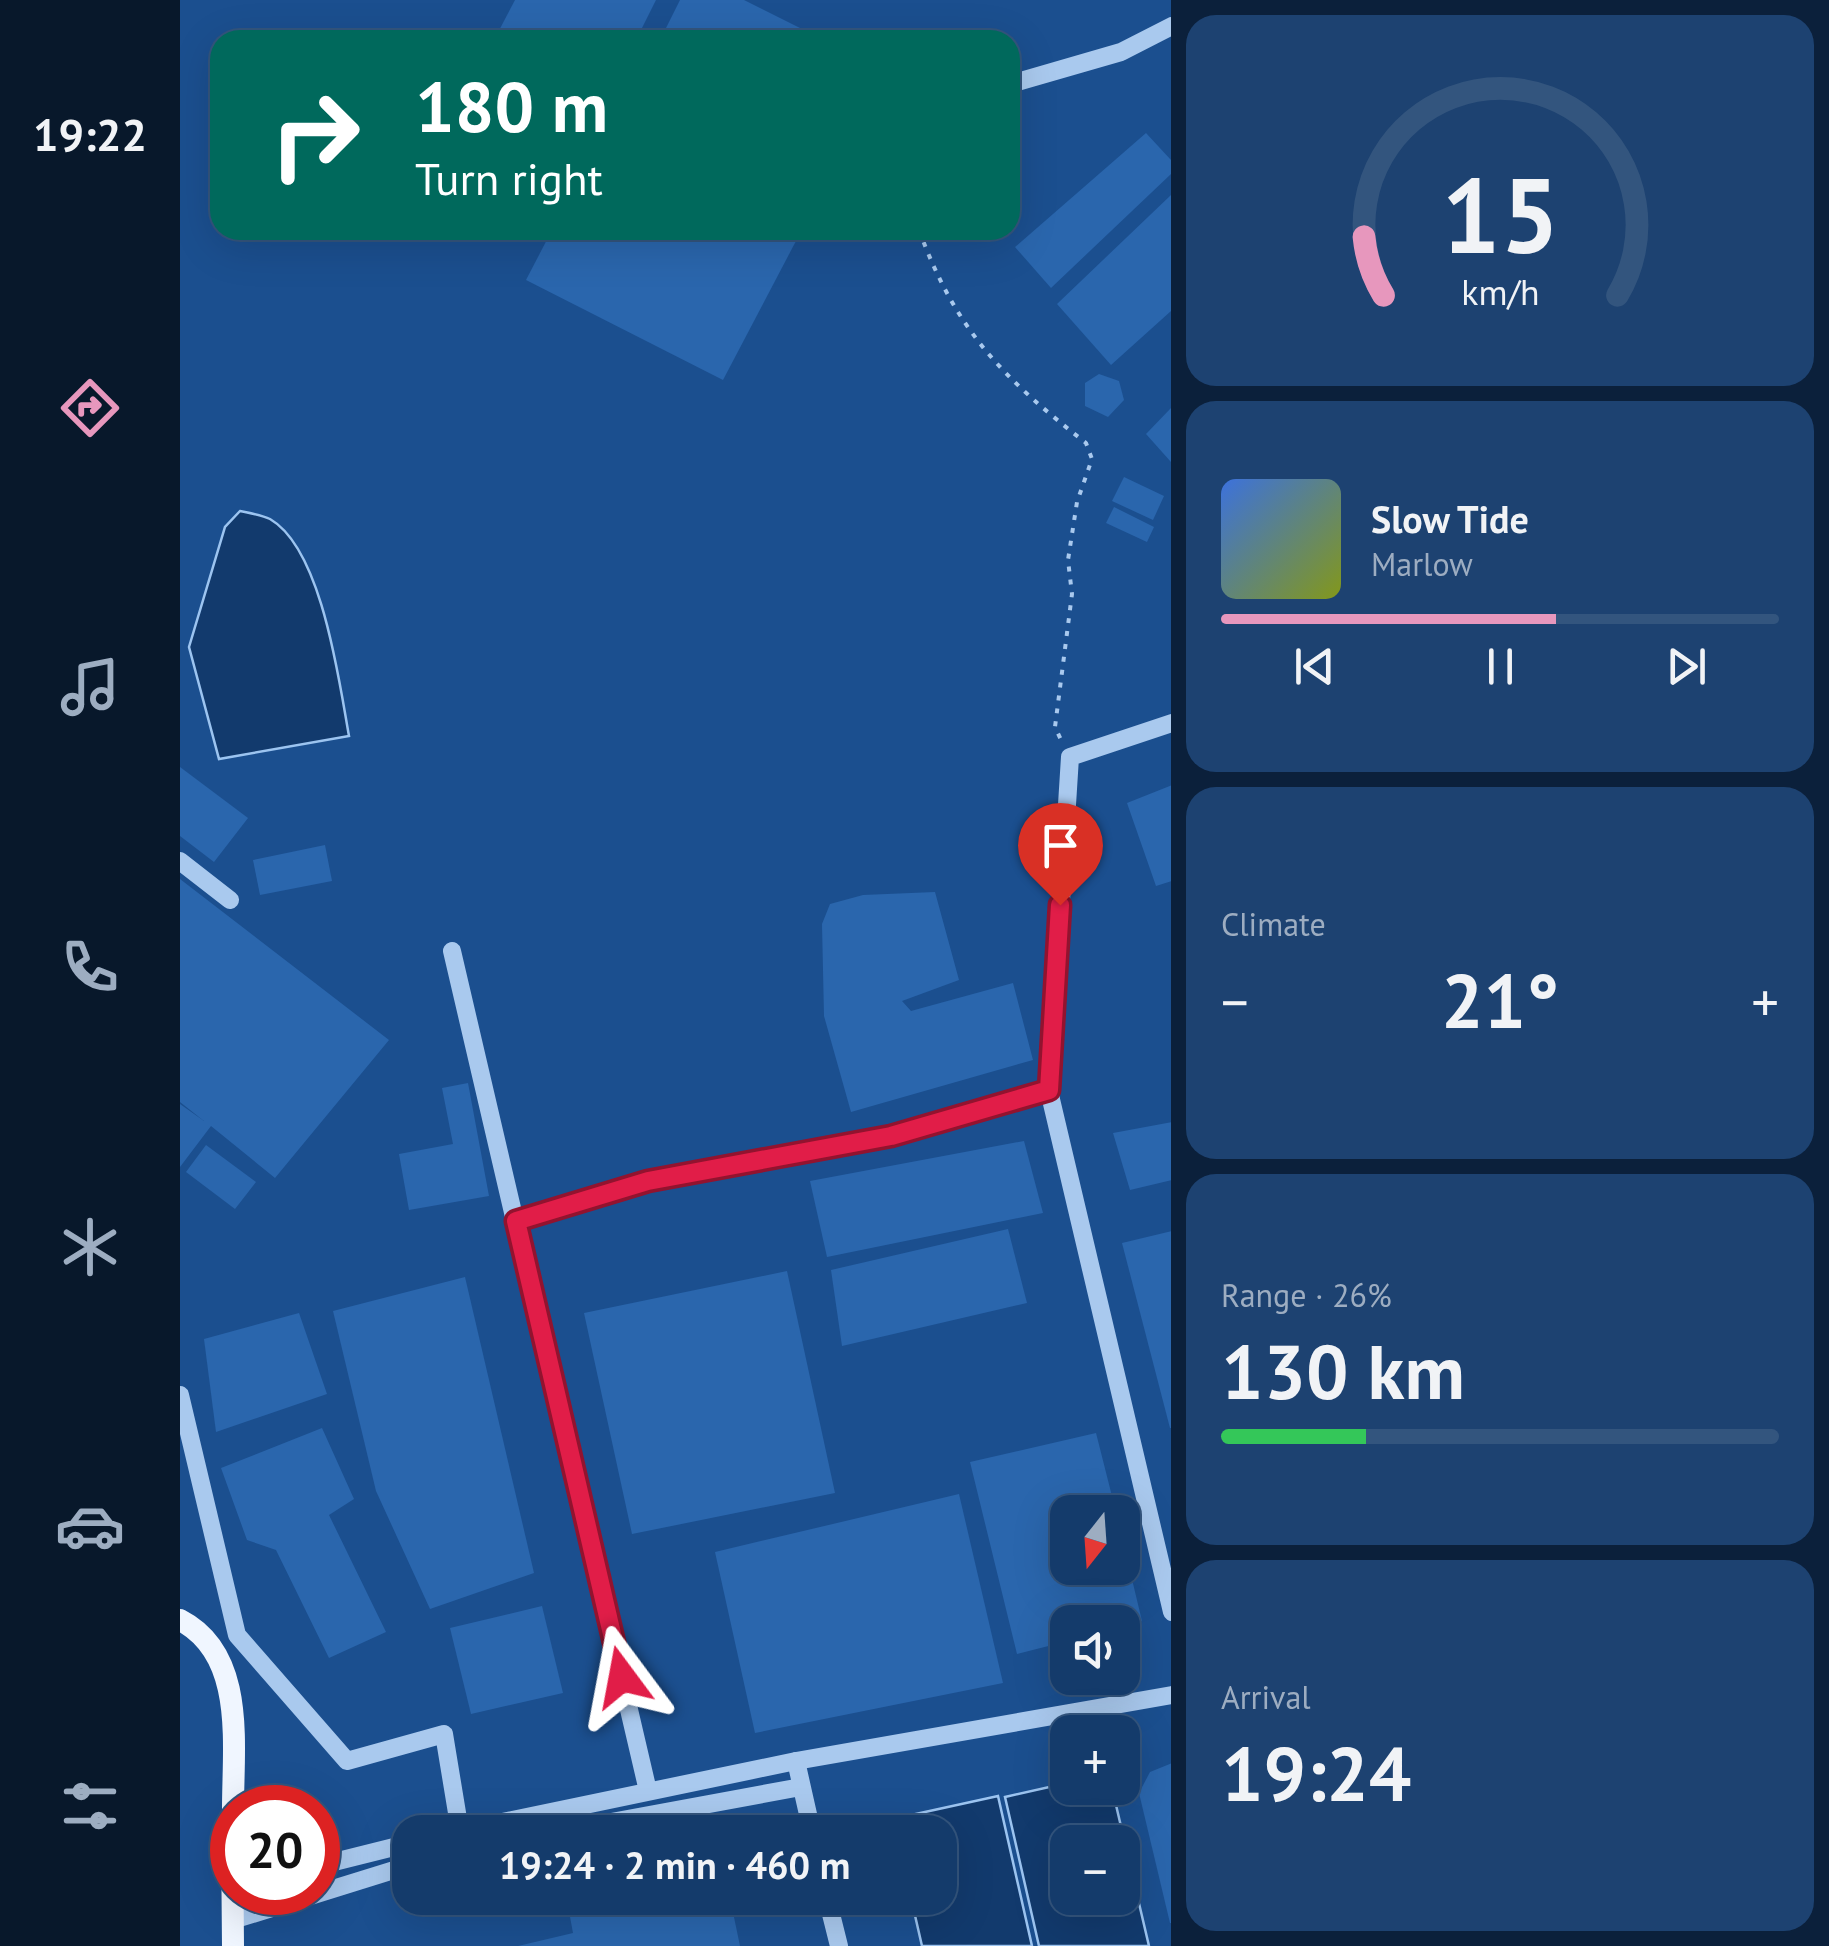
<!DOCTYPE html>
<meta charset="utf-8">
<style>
:root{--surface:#143b6b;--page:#1d4271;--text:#f1f3f6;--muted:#9dadc1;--line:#33557e;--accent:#e797bd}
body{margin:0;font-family:"PT Sans",sans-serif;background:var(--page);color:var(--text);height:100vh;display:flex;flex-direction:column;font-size:38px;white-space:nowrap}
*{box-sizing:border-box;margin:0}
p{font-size:32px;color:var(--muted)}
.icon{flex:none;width:55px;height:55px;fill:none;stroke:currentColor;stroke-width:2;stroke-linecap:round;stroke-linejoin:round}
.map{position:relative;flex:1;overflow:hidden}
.panel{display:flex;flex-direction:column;gap:15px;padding:15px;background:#0b203b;width:658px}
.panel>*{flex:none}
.banner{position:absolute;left:30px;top:30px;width:810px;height:210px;border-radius:30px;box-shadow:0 10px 40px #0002,0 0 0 2px var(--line);background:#00695c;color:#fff;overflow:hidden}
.needle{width:65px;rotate:197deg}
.fabs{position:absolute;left:870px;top:1495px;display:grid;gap:20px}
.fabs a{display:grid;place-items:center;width:90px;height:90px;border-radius:20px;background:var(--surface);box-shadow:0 10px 40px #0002,0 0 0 2px var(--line);font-size:50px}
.speed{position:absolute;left:30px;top:1785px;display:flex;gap:20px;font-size:50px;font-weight:700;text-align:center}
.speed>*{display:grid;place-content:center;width:130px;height:130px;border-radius:50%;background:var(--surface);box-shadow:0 10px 40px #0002,0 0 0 2px var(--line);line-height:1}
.speed .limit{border:15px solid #d22;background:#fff;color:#111}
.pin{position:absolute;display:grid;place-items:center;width:85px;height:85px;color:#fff;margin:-102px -42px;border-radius:50% 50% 50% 0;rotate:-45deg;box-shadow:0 0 10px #0007}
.pin .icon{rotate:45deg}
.me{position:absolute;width:110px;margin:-55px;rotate:347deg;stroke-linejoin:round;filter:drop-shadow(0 0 8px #0008)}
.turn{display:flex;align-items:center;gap:35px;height:210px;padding:0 40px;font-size:45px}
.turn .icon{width:130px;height:130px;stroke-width:2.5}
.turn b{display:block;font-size:70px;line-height:85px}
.big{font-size:75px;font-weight:700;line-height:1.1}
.panel .card{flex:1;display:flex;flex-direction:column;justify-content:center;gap:15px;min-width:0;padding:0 35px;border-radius:30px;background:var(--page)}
.panel .dial{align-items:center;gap:0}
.dial svg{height:260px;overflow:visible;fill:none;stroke:var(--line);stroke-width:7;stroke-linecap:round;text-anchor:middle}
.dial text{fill:var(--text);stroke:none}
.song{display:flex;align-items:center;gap:30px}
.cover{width:120px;height:120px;border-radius:15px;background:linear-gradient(135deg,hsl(220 70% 55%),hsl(70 70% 35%))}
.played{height:10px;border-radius:5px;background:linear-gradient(90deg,var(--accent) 60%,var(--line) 60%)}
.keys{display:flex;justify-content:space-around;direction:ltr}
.heat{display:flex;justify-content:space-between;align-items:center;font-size:55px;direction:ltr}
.charge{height:15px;border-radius:8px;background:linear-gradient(90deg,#34c759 26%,var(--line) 0)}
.trip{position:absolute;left:212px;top:1815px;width:565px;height:100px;border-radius:30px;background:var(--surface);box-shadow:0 10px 40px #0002,0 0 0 2px var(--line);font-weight:700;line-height:100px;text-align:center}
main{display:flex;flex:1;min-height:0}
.dock{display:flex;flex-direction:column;width:180px;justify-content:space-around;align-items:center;background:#08182b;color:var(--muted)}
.dock .icon{width:70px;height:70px}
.dock .current{color:var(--accent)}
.dock b{font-size:45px;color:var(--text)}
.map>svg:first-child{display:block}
.water{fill:#123a6d;stroke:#9cc4f0;stroke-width:2.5;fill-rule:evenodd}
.building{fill:#2a66ad}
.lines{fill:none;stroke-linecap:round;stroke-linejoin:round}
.path{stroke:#a9c9ee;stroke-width:4;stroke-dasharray:5 8;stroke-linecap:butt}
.minor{stroke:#a9c9ee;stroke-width:18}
.major{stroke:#f0f6ff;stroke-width:22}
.route-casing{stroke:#92132f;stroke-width:25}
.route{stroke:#e11d48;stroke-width:18}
</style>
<main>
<nav class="dock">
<b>19:22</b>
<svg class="icon current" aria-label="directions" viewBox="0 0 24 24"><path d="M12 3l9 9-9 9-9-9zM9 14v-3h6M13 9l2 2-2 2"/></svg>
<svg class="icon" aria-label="music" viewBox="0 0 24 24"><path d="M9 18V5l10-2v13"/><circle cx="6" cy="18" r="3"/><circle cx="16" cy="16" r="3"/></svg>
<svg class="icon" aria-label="phone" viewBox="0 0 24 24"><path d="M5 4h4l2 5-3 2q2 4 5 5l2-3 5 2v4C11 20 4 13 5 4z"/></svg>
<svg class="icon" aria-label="climate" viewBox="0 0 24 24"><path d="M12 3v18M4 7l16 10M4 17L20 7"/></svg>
<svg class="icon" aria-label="car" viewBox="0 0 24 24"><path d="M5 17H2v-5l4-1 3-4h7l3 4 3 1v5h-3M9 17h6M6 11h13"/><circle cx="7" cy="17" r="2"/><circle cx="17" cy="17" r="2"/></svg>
<svg class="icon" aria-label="filters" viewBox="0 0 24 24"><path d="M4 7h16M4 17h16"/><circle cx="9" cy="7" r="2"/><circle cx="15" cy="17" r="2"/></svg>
</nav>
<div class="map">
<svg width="992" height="1946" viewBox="0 0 992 1946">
<rect width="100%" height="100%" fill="#1b4f8f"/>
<!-- water -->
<g class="water">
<path d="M60,511C69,513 82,515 90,519C142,549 159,681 169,736L39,759L9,647L45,527Z"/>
<path d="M887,1783L888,1788H932L969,1946H859L825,1797ZM888,1842H942V1898H888Z"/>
<path d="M818,1796L852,1946H742L731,1898H760V1832H716L713,1819Z"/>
</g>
<!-- building -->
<g class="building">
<path d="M335,0H476L456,40H314Z"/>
<path d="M500,0H564L644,40H480Z"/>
<path d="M966,133L992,161V173L871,288L835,247Z"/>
<path d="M992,194V310L931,365L877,304Z"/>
<path d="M372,230H594L616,241L543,380L346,280Z"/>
<path d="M919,374L939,381L944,400L928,417L905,406V383Z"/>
<path d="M992,407V463L966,434Z"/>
<path d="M944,477L984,496L973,520L932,501Z"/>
<path d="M934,507L974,527L967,542L926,523Z"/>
<path d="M0,767L68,818L34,862L0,836Z"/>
<path d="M992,785V881L976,886L947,803Z"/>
<path d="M145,845L152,881L80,895L73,860Z"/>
<path d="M0,879L209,1040L95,1178L31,1126L0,1167V1104L24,1121L0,1102Z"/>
<path d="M755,892L779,980L722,1001L731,1011L833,983L853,1060L671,1112L644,1016L642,924L650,904L683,895Z"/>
<path d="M288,1083L309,1196L229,1210L219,1154L273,1144L262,1088Z"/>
<path d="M992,1122V1180L950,1190L933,1133Z"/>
<path d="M844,1141L863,1213L647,1257L630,1181Z"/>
<path d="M26,1145L76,1182L55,1209L6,1172Z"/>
<path d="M828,1229L847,1303L662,1346L651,1270Z"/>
<path d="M992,1231V1428H990L942,1243Z"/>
<path d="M607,1271L655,1493L452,1534L404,1313Z"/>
<path d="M285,1277L354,1573L250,1609L196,1491L153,1311Z"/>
<path d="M119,1313L147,1394L36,1432L24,1339Z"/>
<path d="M142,1428L174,1499L149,1515L206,1632L149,1658L96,1550L67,1540L41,1468Z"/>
<path d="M916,1433L936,1512H888V1568H942L944,1546L962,1621L942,1626V1622H888V1641L837,1654L790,1462Z"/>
<path d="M779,1494L823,1683L575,1733L535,1552Z"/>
<path d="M362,1606L383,1693L291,1714L270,1628Z"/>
<path d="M992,1763V1923H990L959,1793L970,1772Z"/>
<path d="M287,1813L291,1832H245L243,1823Z"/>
<path d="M442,1898L446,1917L550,1898L560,1946H338L393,1933L388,1906Z"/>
</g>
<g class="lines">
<!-- path -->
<path class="path" d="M739,230C776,331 823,378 906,443L912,459L897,502L888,560L892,594L875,727L883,744"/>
<!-- minor -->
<g class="minor">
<path d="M830,84L941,52L992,26"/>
<path d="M992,723L890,757L869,1091L992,1612"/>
<path d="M0,861L50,900"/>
<path d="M272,951L468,1791"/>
<path d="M335,1221L468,1181L711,1136L869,1091"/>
<path d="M0,1395L57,1635L167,1761L264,1734L280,1831"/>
<path d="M616,1761L632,1832"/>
<path d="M275,1832L616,1761L992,1695"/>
<path d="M377,1832L621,1787"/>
<path d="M138,1866L230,1843"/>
<path d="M647,1898L659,1946"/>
<path d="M53,1920L230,1865"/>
</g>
<!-- major -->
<g class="major">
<path d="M0,1620C66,1654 53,1744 53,1808"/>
<path d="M52,1831L53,1946"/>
</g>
</g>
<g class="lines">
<!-- route casing -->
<g class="route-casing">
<path id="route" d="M442,1677L336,1221L468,1181L711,1136L869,1090L880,905"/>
</g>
<!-- route -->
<use href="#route" class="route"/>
</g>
</svg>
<div class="fabs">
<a><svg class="needle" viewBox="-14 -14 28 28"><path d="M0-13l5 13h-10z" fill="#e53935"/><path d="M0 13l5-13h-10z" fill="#9dadc1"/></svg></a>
<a><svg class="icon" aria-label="sound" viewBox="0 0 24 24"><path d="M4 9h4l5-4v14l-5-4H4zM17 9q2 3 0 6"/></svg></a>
<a>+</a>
<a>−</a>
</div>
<div class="speed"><div class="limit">20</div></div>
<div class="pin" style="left:880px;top:905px;background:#d93025"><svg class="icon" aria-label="arrive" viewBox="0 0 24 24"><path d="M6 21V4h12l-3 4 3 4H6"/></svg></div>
<svg class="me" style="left:442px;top:1677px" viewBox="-20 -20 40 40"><path d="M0-17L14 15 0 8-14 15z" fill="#e11d48" stroke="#fff" stroke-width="4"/></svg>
<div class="trip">19:24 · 2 min · 460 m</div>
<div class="banner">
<div class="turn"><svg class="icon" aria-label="right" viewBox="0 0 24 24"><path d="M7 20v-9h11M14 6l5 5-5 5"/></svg><div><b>180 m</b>Turn right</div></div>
</div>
</div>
<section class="panel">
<div class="card dial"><svg viewBox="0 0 100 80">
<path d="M14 69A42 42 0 1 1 86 69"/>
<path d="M14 69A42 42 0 0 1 8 51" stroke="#e797bd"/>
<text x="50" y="56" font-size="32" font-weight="700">15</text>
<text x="50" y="72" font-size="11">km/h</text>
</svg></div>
<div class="card">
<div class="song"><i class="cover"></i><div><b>Slow Tide</b><p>Marlow</p></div></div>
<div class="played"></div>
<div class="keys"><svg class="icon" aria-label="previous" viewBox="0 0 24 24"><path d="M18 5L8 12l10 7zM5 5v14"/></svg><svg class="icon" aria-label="pause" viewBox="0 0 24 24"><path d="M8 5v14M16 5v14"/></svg><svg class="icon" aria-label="next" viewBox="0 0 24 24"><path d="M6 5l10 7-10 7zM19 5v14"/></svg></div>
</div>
<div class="card"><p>Climate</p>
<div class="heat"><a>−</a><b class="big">21°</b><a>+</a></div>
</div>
<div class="card"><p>Range · 26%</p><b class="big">130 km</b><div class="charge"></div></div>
<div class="card"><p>Arrival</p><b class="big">19:24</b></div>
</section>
</main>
